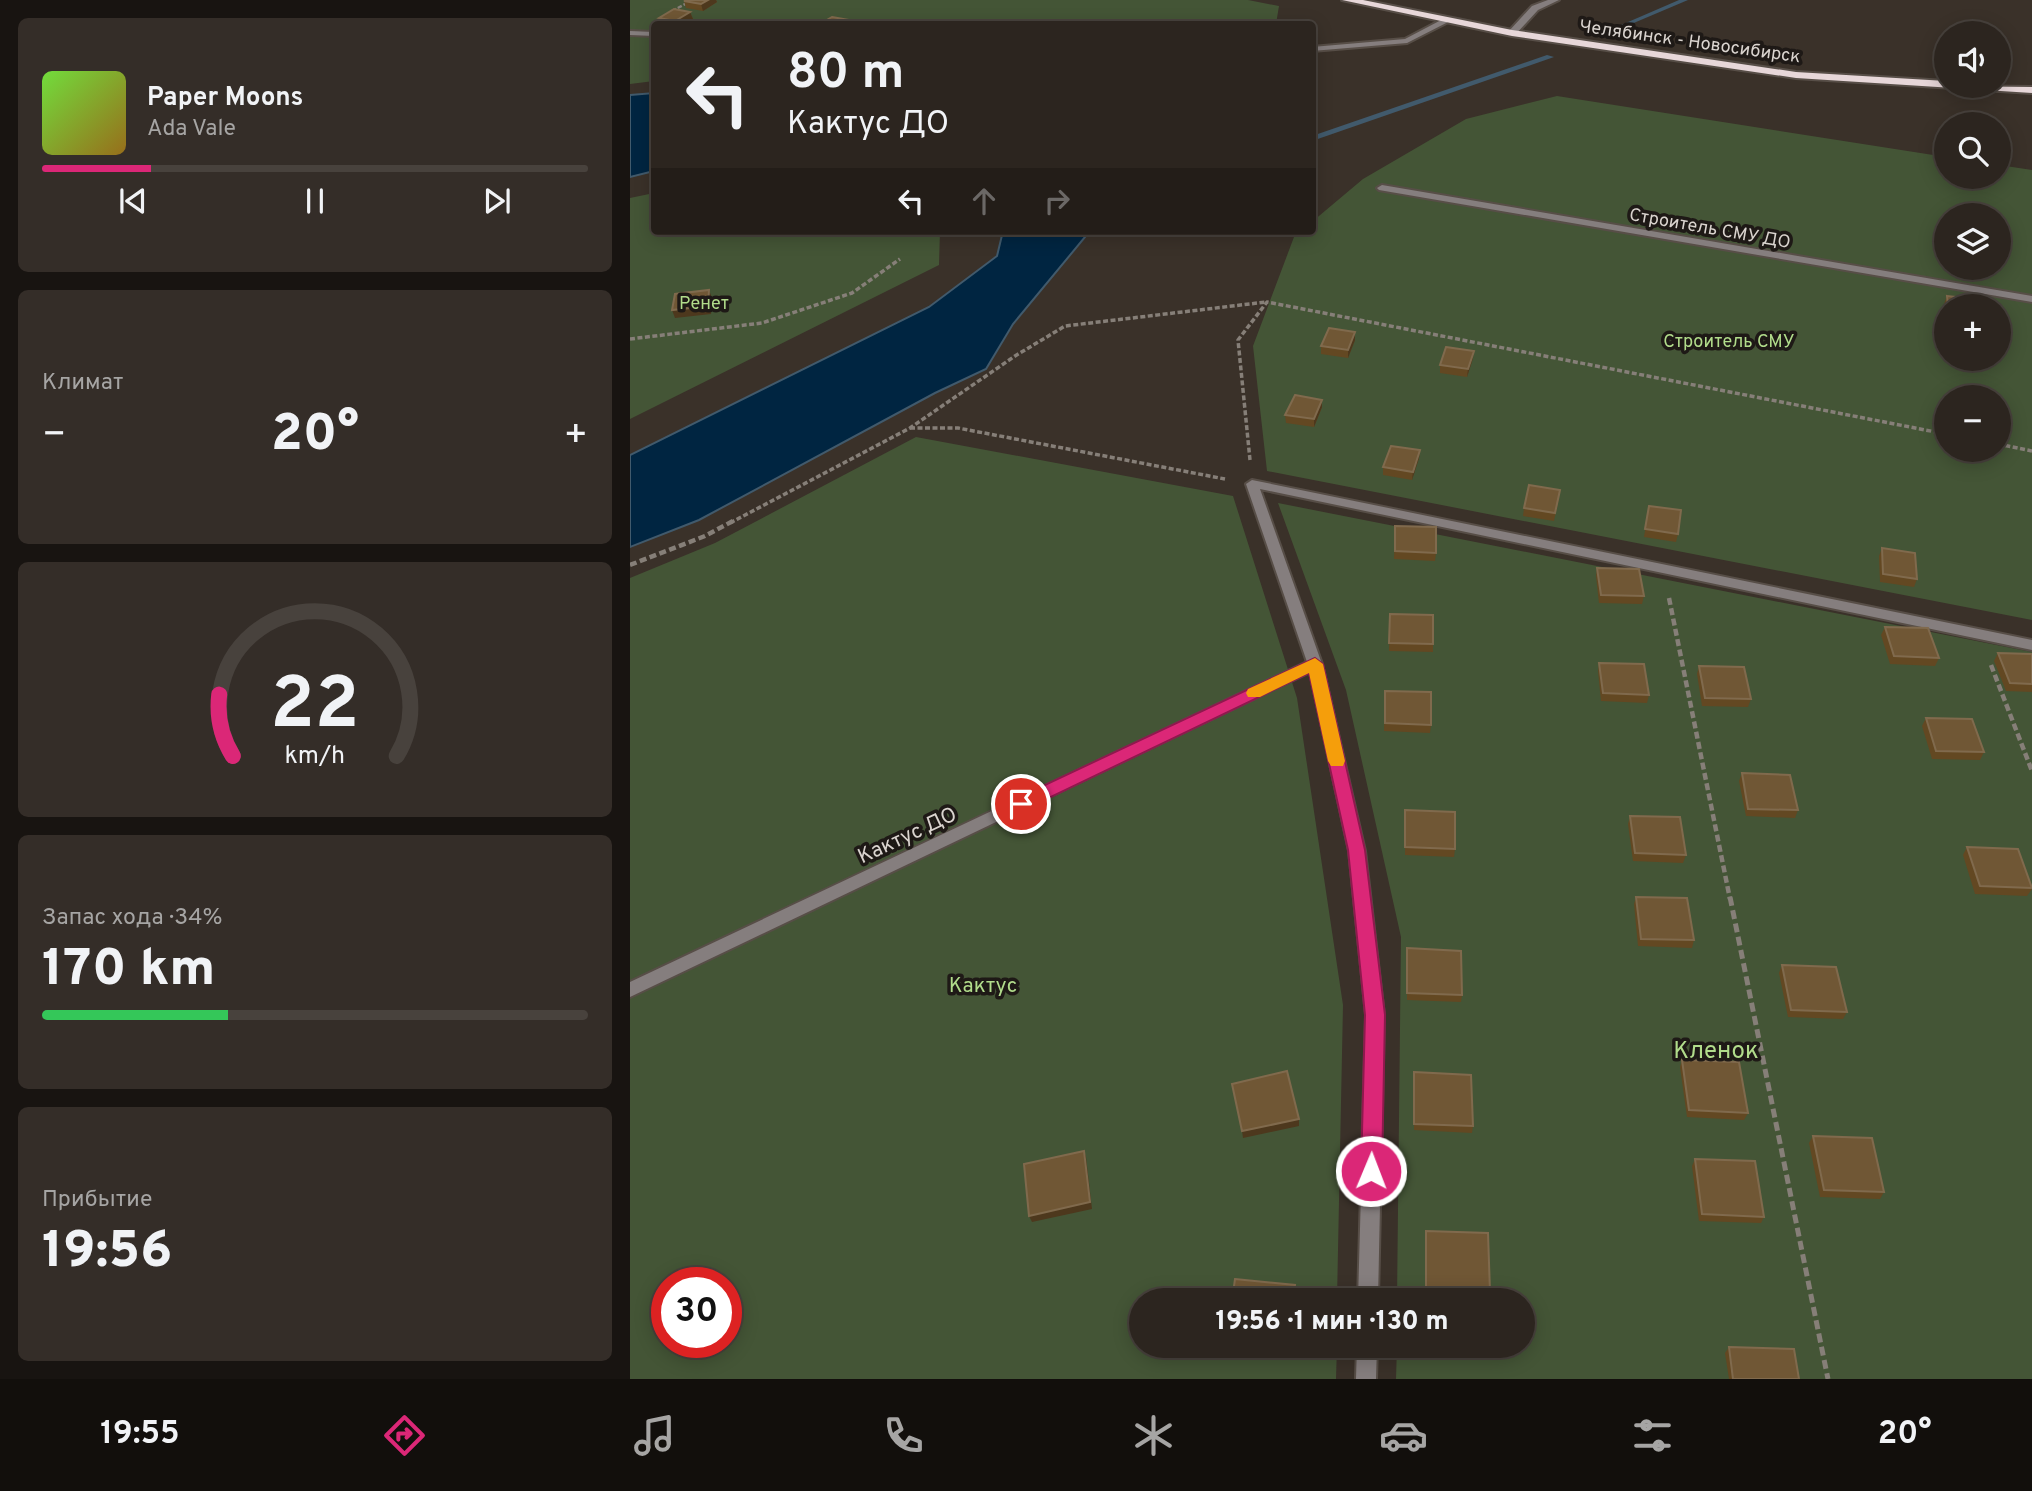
<!DOCTYPE html>
<html lang="ru">
<meta charset="utf-8">
<style>
:root{--surface:#2c251f;--page:#342d28;--text:#f1f3f6;--muted:#a6a5a4;--line:#48423d;--accent:#db2777}
body{margin:0;font-family:Overpass,sans-serif;background:var(--page);color:var(--text);height:100vh;display:flex;flex-direction:column;font-size:26px;white-space:nowrap}
*{box-sizing:border-box;margin:0}
p{font-size:23px;color:var(--muted)}
.icon{flex:none;width:38px;height:38px;fill:none;stroke:currentColor;stroke-width:2;stroke-linecap:round;stroke-linejoin:round}
.map{position:relative;flex:1;overflow:hidden}
.side{display:flex;flex-direction:column;gap:18px;padding:18px;background:#181411;width:630px}
.side>*{flex:none}
.guide{position:absolute;left:21px;top:21px;width:665px;height:214px;border-radius:7px;box-shadow:0 4px 18px #0003,0 0 0 2px var(--line);background:#2c251f;color:var(--text);overflow:hidden}
.tools{position:absolute;left:1304px;top:21px;display:grid;gap:14px}
.tools a{display:grid;place-items:center;width:77px;height:77px;border-radius:50%;background:var(--surface);box-shadow:0 4px 18px #0003,0 0 0 2px var(--line);font-size:35px}
.speed{position:absolute;left:21px;top:1267px;display:flex;gap:14px;font-size:35px;font-weight:700;text-align:center}
.speed>*{display:grid;place-content:center;width:91px;height:91px;border-radius:50%;background:var(--surface);box-shadow:0 4px 18px #0003,0 0 0 2px var(--line);line-height:1}
.speed .limit{border:10px solid #d22;background:#fff;color:#111}
.pin{position:absolute;display:grid;place-items:center;width:60px;height:60px;color:#fff;margin:-30px;border:4px solid #fff;border-radius:50%;box-shadow:0 2px 7px #0007}
.me{position:absolute;width:77px;margin:-38px;rotate:1deg;stroke-linejoin:round;filter:drop-shadow(0 0 5px #0008)}
.turn{display:flex;align-items:center;gap:24px;height:147px;padding:0 21px;font-size:32px}
.turn .icon{width:91px;height:91px;stroke-width:2.5}
.turn b{display:block;font-size:49px;line-height:60px}
.lanes{display:flex;align-items:center;height:66px;padding:0 21px;background:#0003;justify-content:center;gap:35px;direction:ltr}
.lanes .off{opacity:.35}
.big{font-size:52px;font-weight:800;line-height:1.1}
.side .widget{flex:1;display:flex;flex-direction:column;justify-content:center;gap:10px;min-width:0;padding:0 24px;border-radius:10px;background:var(--page)}
.side .dial{align-items:center;gap:0}
.dial svg{height:182px;overflow:visible;fill:none;stroke:var(--line);stroke-width:7;stroke-linecap:round;text-anchor:middle}
.dial text{fill:var(--text);stroke:none}
.song{display:flex;align-items:center;gap:21px}
.cover{width:84px;height:84px;border-radius:10px;background:linear-gradient(135deg,hsl(100 70% 55%),hsl(40 70% 35%))}
.played{height:7px;border-radius:4px;background:linear-gradient(90deg,var(--accent) 20%,var(--line) 20%)}
.keys{display:flex;justify-content:space-around;direction:ltr}
.heat{display:flex;justify-content:space-between;align-items:center;font-size:38px;direction:ltr}
.charge{height:10px;border-radius:5px;background:linear-gradient(90deg,#34c759 34%,var(--line) 0)}
.trip{position:absolute;left:499px;top:1288px;width:406px;height:70px;border-radius:35px;background:var(--surface);box-shadow:0 4px 18px #0003,0 0 0 2px var(--line);font-weight:800;line-height:70px;text-align:center}
.menu{display:flex;height:112px;justify-content:space-around;align-items:center;background:#120f0c;color:var(--muted)}
.menu .icon{width:49px;height:49px}
.menu .current{color:var(--accent)}
.menu b{font-size:32px;color:var(--text)}
main{display:flex;flex:1;min-height:0}
.map>svg:first-child{display:block}
.green{fill:#445536;fill-rule:evenodd}
.water{fill:#002541;stroke:#415a6c;stroke-width:2}
.lines{fill:none;stroke-linecap:round;stroke-linejoin:round}
.stream{fill:#415a6c;fill-rule:evenodd}
.minor-casing{stroke:#574e47;stroke-width:4}
.trunk-casing{stroke:#574e47;stroke-width:4}
.path-far3{stroke:#867f78;stroke-width:2.5;stroke-dasharray:4.5 2;stroke-linecap:butt}
.path-far2{stroke:#867f78;stroke-width:3.5;stroke-dasharray:5 2.5;stroke-linecap:butt}
.path-far1{stroke:#867f78;stroke-width:4.5;stroke-dasharray:7 3.5;stroke-linecap:butt}
.path{stroke:#867f78;stroke-width:5;stroke-dasharray:9 4.5;stroke-linecap:butt}
.minor{fill:#857e7e;fill-rule:evenodd}
.trunk{fill:#e7d7d9;fill-rule:evenodd}
.wall{fill:#634822}
.shaded-wall{fill:#4d381d}
.building{fill:#705735;stroke:#806a4d;stroke-width:2}
.route{fill:#db2777;stroke:#8e194d;stroke-width:2}
.slow{fill:#f59e0b}
.labels{text-anchor:middle;stroke-width:7;stroke-linejoin:round;paint-order:stroke}
.far-street-label{font-size:18px;fill:#dad4cf;stroke:#1e1916}
.far-park-label{font-size:18px;fill:#b1dc8b;stroke:#1e1916}
.street-label{font-size:21px;fill:#dad4cf;stroke:#1e1916}
.park-label{font-size:21px;fill:#b1dc8b;stroke:#1e1916}
.near-park-label{font-size:24px;fill:#b1dc8b;stroke:#1e1916}
</style>
<main>
<section class="side">
<div class="widget">
<div class="song"><i class="cover"></i><div><b>Paper Moons</b><p>Ada Vale</p></div></div>
<div class="played"></div>
<div class="keys"><svg class="icon" aria-label="previous" viewBox="0 0 24 24"><path d="M18 5L8 12l10 7zM5 5v14"/></svg><svg class="icon" aria-label="pause" viewBox="0 0 24 24"><path d="M8 5v14M16 5v14"/></svg><svg class="icon" aria-label="next" viewBox="0 0 24 24"><path d="M6 5l10 7-10 7zM19 5v14"/></svg></div>
</div>
<div class="widget"><p>Климат</p>
<div class="heat"><a>−</a><b class="big">20°</b><a>+</a></div>
</div>
<div class="widget dial"><svg viewBox="0 0 100 80">
<path d="M14 69A42 42 0 1 1 86 69"/>
<path d="M14 69A42 42 0 0 1 8 42" stroke="#db2777"/>
<text x="50" y="56" font-size="32" font-weight="700">22</text>
<text x="50" y="72" font-size="11">km/h</text>
</svg></div>
<div class="widget"><p>Запас хода · 34%</p><b class="big">170 km</b><div class="charge"></div></div>
<div class="widget"><p>Прибытие</p><b class="big">19:56</b></div>
</section>
<div class="map">
<svg width="1402" height="1379" viewBox="0 0 1402 1379">
<rect width="100%" height="100%" fill="#3a3129"/>
<!-- green -->
<g class="green">
<path d="M0,0H618L649,6L646,24H24V81L0,84Z"/>
<path d="M927,96L1316,157V177H1368L1369,165L1402,170V620L637,471L623,346L664,237L671,231H682L683,221L733,179L836,119ZM1316,215H1368V268H1316ZM1316,306H1368V359H1316ZM1316,397H1368V450H1316Z"/>
<path d="M24,193V231H310L309,265L0,419V198Z"/>
<path d="M286,437L603,496L667,698L713,1005L707,1300H511V1346H707L706,1379H0V578L85,543ZM37,1283H96V1342H37Z"/>
<path d="M648,503L1402,652V1379H766L767,1346H892V1300H767L771,937L716,690Z"/>
</g>
<!-- water -->
<g class="water">
<path d="M24,93V171L0,177V95Z"/>
<path d="M373,231H460L383,324L356,369L305,393L69,520L0,547V455L299,307L367,256Z"/>
</g>
<g class="lines">
<!-- stream -->
<g class="stream">
<path d="M1049,0H1058L973,36L968,35Z"/>
<path d="M917,55L924,57L682,141V136Z"/>
</g>
<!-- minor casing -->
<g class="minor-casing">
<g id="minor">
<path d="M918,0H929L908,10L885,35H879V31L902,6Z"/>
<path d="M815,18L822,20L777,43L682,51V47L775,39Z"/>
<path d="M0,31L24,32V36L0,35Z"/>
<path d="M752,185L1402,296V302L749,190L747,188Z"/>
<path d="M622,480L1402,640V650L630,489L692,664L735,851L754,1015L748,1300H728L736,1015L719,851L680,672L0,997V982L677,662L616,484Z"/>
<path d="M727,1346H747L746,1379H726Z"/>
</g>
</g>
<!-- trunk casing -->
<g class="trunk-casing">
<path id="trunk" d="M712,0H733L882,30L1166,72L1316,81V86L1402,87V93L1166,78L882,36Z"/>
</g>
<!-- path-far3 -->
<path class="path-far3" d="M42,11L63,0"/>
<!-- path-far2 -->
<g class="path-far2">
<path d="M0,339L132,323L222,293L270,259"/>
<path d="M280,428H328L595,479"/>
<path d="M1368,444L1402,451"/>
<path d="M620,460L608,340L637,302L1316,434"/>
<path d="M100,523L280,428L385,356L435,326L636,302"/>
</g>
<!-- path-far1 -->
<g class="path-far1">
<path d="M0,565L75,536L103,521"/>
<path d="M1039,598L1100,899"/>
<path d="M1361,665L1402,771"/>
</g>
<!-- path -->
<path class="path" d="M1100,897L1198,1379"/>
<!-- minor -->
<use href="#minor" class="minor"/>
<!-- trunk -->
<use href="#trunk" class="trunk"/>
</g>
<!-- wall -->
<g class="wall">
<path d="M57,0H86L87,2L73,11L56,8L54,1Z"/>
<path d="M60,12L63,19L53,24H31L29,18Z"/>
<path d="M1317,296L1345,306H1316L1315,321L1314,304Z"/>
<path d="M725,340L718,358L691,354V346Z"/>
<path d="M843,358L837,377L810,373V365Z"/>
<path d="M692,400V407L684,427L656,423L655,415Z"/>
<path d="M790,450L789,458L782,480L753,475V467Z"/>
<path d="M929,498L924,521L893,516L894,508Z"/>
<path d="M1019,506L1048,534L1046,542L1014,537Z"/>
<path d="M765,526L806,553L805,561L764,559Z"/>
<path d="M1252,548L1287,579L1284,587L1250,582L1249,556Z"/>
<path d="M967,568L1014,596L1012,604L969,603L966,576Z"/>
<path d="M760,614L803,644V652L759,651Z"/>
<path d="M1255,627L1309,658L1305,666L1260,664L1251,635Z"/>
<path d="M1368,653L1402,654V692L1376,691L1364,661Z"/>
<path d="M969,663L1019,695L1017,703L971,701L968,671Z"/>
<path d="M1069,666L1121,699L1118,707L1072,706L1067,674Z"/>
<path d="M755,691L801,725L800,733L754,731Z"/>
<path d="M1296,718L1354,752L1350,760L1302,759L1292,726Z"/>
<path d="M1112,773L1168,810L1165,818L1116,816L1109,781Z"/>
<path d="M1000,816L1056,855L1053,863L1003,861L998,824Z"/>
<path d="M775,818L825,849L824,857L775,855Z"/>
<path d="M1337,847L1402,889L1397,896L1345,894L1333,855Z"/>
<path d="M1006,897L1064,940L1062,948L1008,946L1004,904Z"/>
<path d="M777,956L832,995L831,1002L777,1000Z"/>
<path d="M1152,965L1217,1012L1213,1019L1158,1017L1149,973Z"/>
<path d="M1052,1060L1118,1113L1114,1120L1057,1117L1050,1067Z"/>
<path d="M784,1072L843,1126L842,1133L784,1130Z"/>
<path d="M1183,1136L1254,1192L1250,1199L1190,1197L1179,1143Z"/>
<path d="M1065,1159L1134,1217L1131,1223L1069,1221L1062,1166Z"/>
<path d="M796,1231L860,1292L858,1298L795,1296Z"/>
<path d="M1099,1347L1169,1379H1099L1095,1353Z"/>
</g>
<!-- shaded-wall -->
<g class="shaded-wall">
<path d="M78,0H86L87,2L73,11L71,4Z"/>
<path d="M60,12L63,19L53,24H47L45,21Z"/>
<path d="M219,20L220,24H212Z"/>
<path d="M79,290L82,298L81,314L45,318L42,310Z"/>
<path d="M725,332V340L718,358V350Z"/>
<path d="M844,351L843,358L837,377L838,369Z"/>
<path d="M692,400V407L684,427V419Z"/>
<path d="M790,450L789,458L782,480L783,472Z"/>
<path d="M669,1119V1126L613,1138L612,1131Z"/>
<path d="M454,1151L456,1157L462,1209L402,1222L399,1216Z"/>
</g>
<!-- building -->
<g class="building">
<path d="M57,0H78L71,4L54,1Z"/>
<path d="M44,9L60,12L45,21L29,18Z"/>
<path d="M202,17L219,20L212,24H190Z"/>
<path d="M79,290L78,306L42,310L45,294Z"/>
<path d="M1317,296L1344,299L1345,306H1318Z"/>
<path d="M699,328L725,332L718,350L691,346Z"/>
<path d="M816,347L844,351L838,369L810,365Z"/>
<path d="M665,395L692,400L684,419L655,415Z"/>
<path d="M761,446L790,450L783,472L753,467Z"/>
<path d="M899,485L930,490L925,513L894,508Z"/>
<path d="M1019,506L1051,510L1048,534L1015,529Z"/>
<path d="M765,526L806,527V553L765,551Z"/>
<path d="M1252,548L1285,553L1287,579L1253,574Z"/>
<path d="M967,568L1009,569L1014,596L971,595Z"/>
<path d="M760,614L803,615V644L759,643Z"/>
<path d="M1255,627L1298,628L1309,658L1264,656Z"/>
<path d="M1368,653L1402,654V684L1380,683Z"/>
<path d="M969,663L1014,664L1019,695L973,693Z"/>
<path d="M1069,666L1114,667L1121,699L1075,698Z"/>
<path d="M755,691L801,692V725L755,723Z"/>
<path d="M1296,718L1342,719L1354,752L1306,751Z"/>
<path d="M1112,773L1160,775L1168,810L1118,809Z"/>
<path d="M775,810L825,812V849L775,847Z"/>
<path d="M1000,816L1050,817L1056,855L1005,853Z"/>
<path d="M1337,847L1388,849L1402,888L1350,886Z"/>
<path d="M1006,897L1057,898L1064,940L1011,939Z"/>
<path d="M777,948L831,951L832,995L777,993Z"/>
<path d="M1152,965L1206,967L1217,1012L1161,1010Z"/>
<path d="M1052,1060L1109,1062L1118,1113L1059,1110Z"/>
<path d="M657,1071L669,1119L612,1131L602,1084Z"/>
<path d="M784,1072L841,1075L843,1126L784,1124Z"/>
<path d="M1183,1136L1242,1138L1254,1192L1194,1190Z"/>
<path d="M454,1151L460,1202L399,1216L394,1164Z"/>
<path d="M1065,1159L1125,1161L1134,1217L1072,1214Z"/>
<path d="M796,1231L858,1233L860,1292L796,1290Z"/>
<path d="M605,1279L665,1285L663,1300H602Z"/>
<path d="M1099,1347L1164,1349L1169,1379H1103Z"/>
</g>
<!-- route -->
<path class="route" d="M685,658L693,664L735,850L755,1015L752,1171L749,1178L741,1181L734,1178L731,1171L735,1015L718,850L679,673L398,808H385L383,804L385,799Z"/>
<!-- slow -->
<path class="slow" d="M685,658L693,664L715,761L713,766H701L698,761L679,673L630,697H618L616,693L618,689Z"/>
<g class="labels">
<!-- far-street labels -->
<g class="far-street-label">
<text transform="translate(1060 41) rotate(8)" y="6">Челябинск - Новосибирск</text>
<text transform="translate(1080 228) rotate(10)" y="6">Строитель СМУ ДО</text>
</g>
<!-- far-park labels -->
<g class="far-park-label">
<text x="74" y="309">Ренет</text>
<text x="1099" y="347">Строитель СМУ</text>
</g>
<!-- street labels -->
<g class="street-label">
<text transform="translate(277 835) rotate(-25)" y="7">Кактус ДО</text>
</g>
<!-- park labels -->
<g class="park-label">
<text x="353" y="992">Кактус</text>
</g>
<!-- near-park labels -->
<g class="near-park-label">
<text x="1086" y="1058">Кленок</text>
</g>
</g>
</svg>
<div class="tools">
<a><svg class="icon" aria-label="sound" viewBox="0 0 24 24"><path d="M4 9h4l5-4v14l-5-4H4zM17 9q2 3 0 6"/></svg></a>
<a><svg class="icon" aria-label="search" viewBox="0 0 24 24"><circle cx="10" cy="10" r="6"/><path d="M15 15l6 6"/></svg></a>
<a><svg class="icon" aria-label="layers" viewBox="0 0 24 24"><path d="M12 4l9 5-9 5-9-5zM3 14l9 5 9-5"/></svg></a>
<a>+</a>
<a>−</a>
</div>
<div class="speed"><div class="limit">30</div></div>
<div class="pin" style="left:391px;top:804px;background:#d93025"><svg class="icon" aria-label="arrive" viewBox="0 0 24 24"><path d="M6 21V4h12l-3 4 3 4H6"/></svg></div>
<svg class="me" style="left:741px;top:1171px" viewBox="-20 -20 40 40"><circle r="17" fill="#db2777" stroke="#fff" stroke-width="3"/><path d="M0-11L8 9 0 5-8 9z" fill="#fff"/></svg>
<div class="trip">19:56 · 1 мин · 130 m</div>
<div class="guide">
<div class="turn"><svg class="icon" aria-label="left" viewBox="0 0 24 24"><path d="M17 20v-9H6M10 6l-5 5 5 5"/></svg><div><b>80 m</b>Кактус ДО</div></div>
<div class="lanes"><svg class="icon" aria-label="left" viewBox="0 0 24 24"><path d="M17 20v-9H6M10 6l-5 5 5 5"/></svg><svg class="icon off" aria-label="ahead" viewBox="0 0 24 24"><path d="M12 20V5M6 11l6-6 6 6"/></svg><svg class="icon off" aria-label="right" viewBox="0 0 24 24"><path d="M7 20v-9h11M14 6l5 5-5 5"/></svg></div>
</div>
</div>
</main>
<nav class="menu">
<b>19:55</b>
<svg class="icon current" aria-label="directions" viewBox="0 0 24 24"><path d="M12 3l9 9-9 9-9-9zM9 14v-3h6M13 9l2 2-2 2"/></svg>
<svg class="icon" aria-label="music" viewBox="0 0 24 24"><path d="M9 18V5l10-2v13"/><circle cx="6" cy="18" r="3"/><circle cx="16" cy="16" r="3"/></svg>
<svg class="icon" aria-label="phone" viewBox="0 0 24 24"><path d="M5 4h4l2 5-3 2q2 4 5 5l2-3 5 2v4C11 20 4 13 5 4z"/></svg>
<svg class="icon" aria-label="climate" viewBox="0 0 24 24"><path d="M12 3v18M4 7l16 10M4 17L20 7"/></svg>
<svg class="icon" aria-label="car" viewBox="0 0 24 24"><path d="M5 17H2v-5l4-1 3-4h7l3 4 3 1v5h-3M9 17h6M6 11h13"/><circle cx="7" cy="17" r="2"/><circle cx="17" cy="17" r="2"/></svg>
<svg class="icon" aria-label="filters" viewBox="0 0 24 24"><path d="M4 7h16M4 17h16"/><circle cx="9" cy="7" r="2"/><circle cx="15" cy="17" r="2"/></svg>
<b>20°</b>
</nav>
